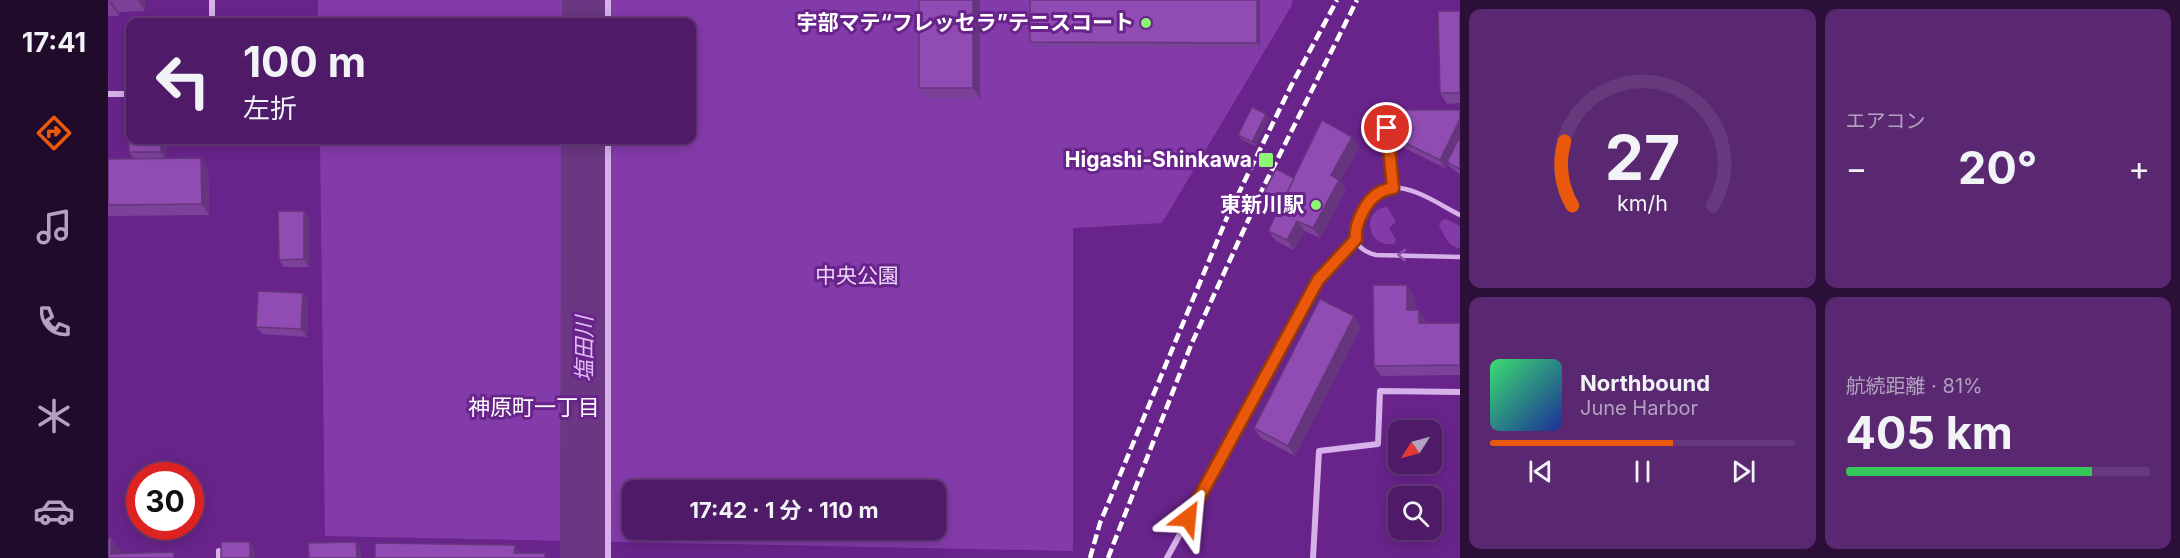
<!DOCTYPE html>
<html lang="ja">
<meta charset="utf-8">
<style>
:root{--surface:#4f1b68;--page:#592871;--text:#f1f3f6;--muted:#b3a1c0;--line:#66397c;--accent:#ea580c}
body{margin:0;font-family:Inter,"Noto Sans JP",sans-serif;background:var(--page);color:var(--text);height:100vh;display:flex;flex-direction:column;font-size:22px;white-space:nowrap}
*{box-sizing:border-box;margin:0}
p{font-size:20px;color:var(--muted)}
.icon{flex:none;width:33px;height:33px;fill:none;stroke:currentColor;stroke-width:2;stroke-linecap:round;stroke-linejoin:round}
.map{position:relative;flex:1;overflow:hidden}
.side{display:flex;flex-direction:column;gap:9px;padding:9px;background:#2b0f39;width:720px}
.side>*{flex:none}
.hud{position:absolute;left:18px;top:18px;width:570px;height:126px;border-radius:12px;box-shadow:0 3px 15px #0003,0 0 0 2px var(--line);background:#4f1b68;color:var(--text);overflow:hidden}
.needle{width:39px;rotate:234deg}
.tools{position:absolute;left:1280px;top:420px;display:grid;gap:12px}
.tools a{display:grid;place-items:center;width:54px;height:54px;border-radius:12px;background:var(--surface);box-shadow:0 3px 15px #0003,0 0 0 2px var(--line);font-size:30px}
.speed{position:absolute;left:18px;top:462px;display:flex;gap:12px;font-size:30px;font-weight:700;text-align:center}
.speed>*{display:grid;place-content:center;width:78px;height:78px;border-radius:50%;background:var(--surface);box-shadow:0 3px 15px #0003,0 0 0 2px var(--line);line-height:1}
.speed .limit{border:9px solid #d22;background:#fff;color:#111}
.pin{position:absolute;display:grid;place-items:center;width:51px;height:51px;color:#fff;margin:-26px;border:3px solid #fff;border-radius:50%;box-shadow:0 2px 6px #0007}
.me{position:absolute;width:66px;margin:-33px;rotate:29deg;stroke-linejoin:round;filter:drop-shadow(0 0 4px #0008)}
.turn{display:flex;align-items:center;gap:21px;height:126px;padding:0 18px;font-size:27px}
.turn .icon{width:78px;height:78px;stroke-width:2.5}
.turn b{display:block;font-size:42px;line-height:51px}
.big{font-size:45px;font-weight:700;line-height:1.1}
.side .widget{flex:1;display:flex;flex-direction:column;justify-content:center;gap:9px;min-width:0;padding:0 21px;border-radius:12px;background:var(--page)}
.side .dial{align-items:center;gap:0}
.dial svg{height:156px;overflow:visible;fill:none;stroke:var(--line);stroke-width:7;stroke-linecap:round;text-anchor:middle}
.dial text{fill:var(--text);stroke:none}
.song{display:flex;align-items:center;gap:18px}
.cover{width:72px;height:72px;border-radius:9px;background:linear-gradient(135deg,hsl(140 70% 55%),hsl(230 70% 35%))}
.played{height:6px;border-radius:3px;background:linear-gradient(90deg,var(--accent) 60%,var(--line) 60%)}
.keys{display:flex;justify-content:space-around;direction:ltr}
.heat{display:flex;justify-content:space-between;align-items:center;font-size:33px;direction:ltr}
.charge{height:9px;border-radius:4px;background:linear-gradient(90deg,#34c759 81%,var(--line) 0)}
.side .tiles{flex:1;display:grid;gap:9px;grid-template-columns:repeat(2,1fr)}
.trip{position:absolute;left:514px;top:480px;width:324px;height:60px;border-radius:12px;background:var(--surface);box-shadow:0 3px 15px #0003,0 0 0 2px var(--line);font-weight:700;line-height:60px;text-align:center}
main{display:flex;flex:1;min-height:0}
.dock{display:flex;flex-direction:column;width:108px;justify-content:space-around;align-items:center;background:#200b2a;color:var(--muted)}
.dock .icon{width:42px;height:42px}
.dock .active{color:var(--accent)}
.dock b{font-size:27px;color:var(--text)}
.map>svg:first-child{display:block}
.green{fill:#843baa;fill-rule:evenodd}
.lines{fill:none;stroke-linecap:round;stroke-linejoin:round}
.river{stroke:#6b3783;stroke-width:48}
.lane{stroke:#d7b1ea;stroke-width:4.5}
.street{stroke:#d7b1ea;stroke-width:6}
.rail{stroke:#fff;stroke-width:4.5;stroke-dasharray:10 4.5;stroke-linecap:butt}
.wall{fill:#7c4199}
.shaded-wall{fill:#65357d}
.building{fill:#904cb2;stroke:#65357d;stroke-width:1.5}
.oneway{stroke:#9055ac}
.route-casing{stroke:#983908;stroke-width:15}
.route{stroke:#ea580c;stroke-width:10}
.poi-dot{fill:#8bf575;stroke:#69248b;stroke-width:2}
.labels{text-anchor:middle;stroke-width:6;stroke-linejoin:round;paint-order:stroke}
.poi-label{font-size:21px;font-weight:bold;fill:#fff;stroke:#69248b;text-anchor:end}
.park-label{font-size:21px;fill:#ecd6f8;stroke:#69248b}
.water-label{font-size:22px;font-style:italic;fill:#dfbdf2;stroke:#69248b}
.neighbourhood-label{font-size:22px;fill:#fff;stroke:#69248b}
</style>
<main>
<nav class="dock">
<b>17:41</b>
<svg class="icon active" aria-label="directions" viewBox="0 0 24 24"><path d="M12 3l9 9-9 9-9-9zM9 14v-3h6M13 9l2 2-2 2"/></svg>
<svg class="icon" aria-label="music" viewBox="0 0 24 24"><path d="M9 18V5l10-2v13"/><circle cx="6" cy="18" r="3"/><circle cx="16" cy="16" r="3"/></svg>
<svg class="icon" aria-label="phone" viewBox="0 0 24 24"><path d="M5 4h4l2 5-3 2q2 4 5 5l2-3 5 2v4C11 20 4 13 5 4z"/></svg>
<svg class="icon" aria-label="climate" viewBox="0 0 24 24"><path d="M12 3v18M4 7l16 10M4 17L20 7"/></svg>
<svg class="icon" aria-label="car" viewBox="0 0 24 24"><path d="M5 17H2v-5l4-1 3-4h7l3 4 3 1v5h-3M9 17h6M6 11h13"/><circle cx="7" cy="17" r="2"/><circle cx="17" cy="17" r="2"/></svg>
</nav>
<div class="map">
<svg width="1352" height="558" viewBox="0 0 1352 558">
<rect width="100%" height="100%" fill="#69248b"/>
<!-- green -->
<g class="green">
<path d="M210,0H1184V5L1054,223L965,228V551L217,536L212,140H584V22H210ZM525,490H828V530H525Z"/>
<path d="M1279,207L1288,222L1281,228L1288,240L1286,244C1258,248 1253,209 1279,207Z"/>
<path d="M1338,219L1352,226V248C1340,247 1337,236 1331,226L1334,220Z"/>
</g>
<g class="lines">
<!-- river -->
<g class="river">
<path d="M478,22V0"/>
<path d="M476,558L477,140"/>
</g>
<!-- lane -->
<g class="lane">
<path d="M1279,128L1285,188"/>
<path d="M1352,215C1334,206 1313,191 1292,188C1285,187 1276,189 1270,193C1263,197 1260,205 1256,212C1246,231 1241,248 1268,255L1352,257"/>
</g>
<!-- street -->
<g class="street">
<path d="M104,0V22"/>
<path d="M500,0V22"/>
<path d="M0,94H22"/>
<path d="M500,140V558"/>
<path d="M111,558V551"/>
<path d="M1059,558L1210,280L1248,239"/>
<path d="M1205,558L1211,451L1270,444L1272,391L1352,392"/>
</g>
<!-- rail -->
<g class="rail">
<path d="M982,558L992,523L1120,215L1183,86L1229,0"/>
<path d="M1000,558L1083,345L1155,188L1249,0"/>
</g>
</g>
<!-- wall -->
<g class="wall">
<path d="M0,0H37V11L11,12V16H0Z"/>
<path d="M811,0H872V99L818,98L811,88Z"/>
<path d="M1152,0V47L925,46L922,42Z"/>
<path d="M1352,11V103L1339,104L1332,93Z"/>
<path d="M1352,110V174L1344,169L1339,163L1337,168L1290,145L1285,137Z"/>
<path d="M1161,118L1147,146L1133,139L1130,135Z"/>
<path d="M1244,137L1251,148L1232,181L1238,190L1212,238L1197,231L1186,250L1168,241L1160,231L1169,214L1154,206L1151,202Z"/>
<path d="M22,140H63V142H58V159L100,169L101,215L0,216V159H26L21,152Z"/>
<path d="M196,211L201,219V267H176L171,260Z"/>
<path d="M195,293L200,300L199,337L154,334L148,327Z"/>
<path d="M1306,295L1307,310H1311L1318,320V323H1352V375L1273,376L1266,366Z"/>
<path d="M1246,316L1253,327L1187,456L1153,438L1146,428Z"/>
</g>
<!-- shaded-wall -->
<g class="shaded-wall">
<path d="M2,0L11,12V16L2,3Z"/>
<path d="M30,0H37V11Z"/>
<path d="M865,0H872V99L865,88Z"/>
<path d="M1149,0H1152V47L1149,43Z"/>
<path d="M0,75L1,77V87L0,84Z"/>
<path d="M1158,114L1161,118L1147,146L1144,142Z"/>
<path d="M1352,119V138L1337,168L1332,160Z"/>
<path d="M1244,137L1251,148L1232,181L1238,190L1212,238L1205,228L1223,175Z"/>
<path d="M53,140H56L58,142V160L53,152Z"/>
<path d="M93,158L100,169L101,215L94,204Z"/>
<path d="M196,211L201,219V267L196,259Z"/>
<path d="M1189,221L1197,231L1186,250L1179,240Z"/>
<path d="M1299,285L1306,295L1307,320L1299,310Z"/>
<path d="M195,293L200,300L199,337L193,329Z"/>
<path d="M1311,310L1318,320L1319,333L1311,323Z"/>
<path d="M1246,316L1253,327L1187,456L1180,446Z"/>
<path d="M3,538L14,553V558L3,554Z"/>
<path d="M142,542L147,550V558H142Z"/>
<path d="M248,542L253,549V558H249Z"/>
<path d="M407,545L416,558L406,553Z"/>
</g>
<!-- building -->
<g class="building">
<rect x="811" y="0" width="54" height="88"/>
<path d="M922,0H1149V43L922,42Z"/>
<path d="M1330,11H1352V93H1332Z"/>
<path d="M21,105H22V140H53V152H21Z"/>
<path d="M1144,107L1158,114L1144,142L1130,135Z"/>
<path d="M1294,110H1352V119L1332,160L1285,137Z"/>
<path d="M1214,120L1244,137L1223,175L1231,180L1205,228L1189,221L1179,240L1160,231Z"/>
<path d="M1352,136V169L1339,162Z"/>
<path d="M93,158L94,204L0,205V159Z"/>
<path d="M1168,169L1186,178L1170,212L1151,202Z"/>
<path d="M170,211H196V259L171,260Z"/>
<path d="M1265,285H1299V310H1311V323H1352V365L1266,366Z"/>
<path d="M150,291L195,293L193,329L148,327Z"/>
<path d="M1212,299L1246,316L1180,446L1146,428Z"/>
<path d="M0,538H3V554L66,552V558H0Z"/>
<rect x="113" y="542" width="29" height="16"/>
<path d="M248,542L249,558H201L200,543Z"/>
<path d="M267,543L407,545L406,553H437V558H267Z"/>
</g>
<!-- one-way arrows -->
<defs><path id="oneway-chevron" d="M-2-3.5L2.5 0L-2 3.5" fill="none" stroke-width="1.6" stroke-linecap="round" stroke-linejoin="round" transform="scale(1.5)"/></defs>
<use class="oneway" href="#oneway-chevron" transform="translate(1294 255) rotate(-179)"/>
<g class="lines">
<!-- route casing -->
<g class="route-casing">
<path id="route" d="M1080,518L1210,280L1248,239C1246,225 1258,200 1271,193C1275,190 1281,189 1285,188L1279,128"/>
</g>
<!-- route -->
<use href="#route" class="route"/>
</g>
<!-- markers -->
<g class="poi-dot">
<circle cx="1038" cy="23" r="6"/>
<rect x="1150" y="152" width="16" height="16" rx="3"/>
<circle cx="1208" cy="205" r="6"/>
</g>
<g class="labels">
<!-- poi labels -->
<g class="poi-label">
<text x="1026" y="30">宇部マテ“フレッセラ”テニスコート</text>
<text x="1144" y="167">Higashi-Shinkawa</text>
<text x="1196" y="212">東新川駅</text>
</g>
<!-- park labels -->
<g class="park-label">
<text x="749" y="283">中央公園</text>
</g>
<!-- water labels -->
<g class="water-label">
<text transform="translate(476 349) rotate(-90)" y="8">塩田川</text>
</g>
<!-- neighbourhood labels -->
<g class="neighbourhood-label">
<text x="426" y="415">神原町一丁目</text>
</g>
</g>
</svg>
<div class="tools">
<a><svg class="needle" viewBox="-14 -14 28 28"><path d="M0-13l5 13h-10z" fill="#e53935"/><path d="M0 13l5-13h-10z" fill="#b3a1c0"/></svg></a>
<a><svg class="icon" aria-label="search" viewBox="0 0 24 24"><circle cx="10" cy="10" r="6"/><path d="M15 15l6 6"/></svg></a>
</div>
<div class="speed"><div class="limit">30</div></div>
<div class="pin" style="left:1279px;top:128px;background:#d93025"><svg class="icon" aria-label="arrive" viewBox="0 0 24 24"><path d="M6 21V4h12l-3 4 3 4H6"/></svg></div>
<svg class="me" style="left:1080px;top:518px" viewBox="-20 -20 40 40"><path d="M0-17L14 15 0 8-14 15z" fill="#ea580c" stroke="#fff" stroke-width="4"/></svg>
<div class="trip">17:42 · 1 分 · 110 m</div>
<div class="hud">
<div class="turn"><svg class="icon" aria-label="left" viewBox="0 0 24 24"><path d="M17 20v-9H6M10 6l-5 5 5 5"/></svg><div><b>100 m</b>左折</div></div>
</div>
</div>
<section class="side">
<div class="tiles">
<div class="widget dial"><svg viewBox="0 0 100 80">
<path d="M14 69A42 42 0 1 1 86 69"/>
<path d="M14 69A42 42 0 0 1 10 36" stroke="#ea580c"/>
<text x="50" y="56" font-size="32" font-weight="700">27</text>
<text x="50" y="72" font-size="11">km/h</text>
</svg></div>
<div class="widget"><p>エアコン</p>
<div class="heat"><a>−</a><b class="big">20°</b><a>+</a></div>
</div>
<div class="widget">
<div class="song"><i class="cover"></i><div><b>Northbound</b><p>June Harbor</p></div></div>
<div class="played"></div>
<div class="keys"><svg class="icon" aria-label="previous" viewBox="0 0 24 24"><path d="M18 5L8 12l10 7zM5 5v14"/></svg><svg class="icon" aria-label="pause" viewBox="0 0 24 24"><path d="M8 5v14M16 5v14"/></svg><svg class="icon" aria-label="next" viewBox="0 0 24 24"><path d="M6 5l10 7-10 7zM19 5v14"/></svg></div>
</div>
<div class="widget"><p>航続距離 · 81%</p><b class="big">405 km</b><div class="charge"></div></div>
</div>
</section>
</main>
